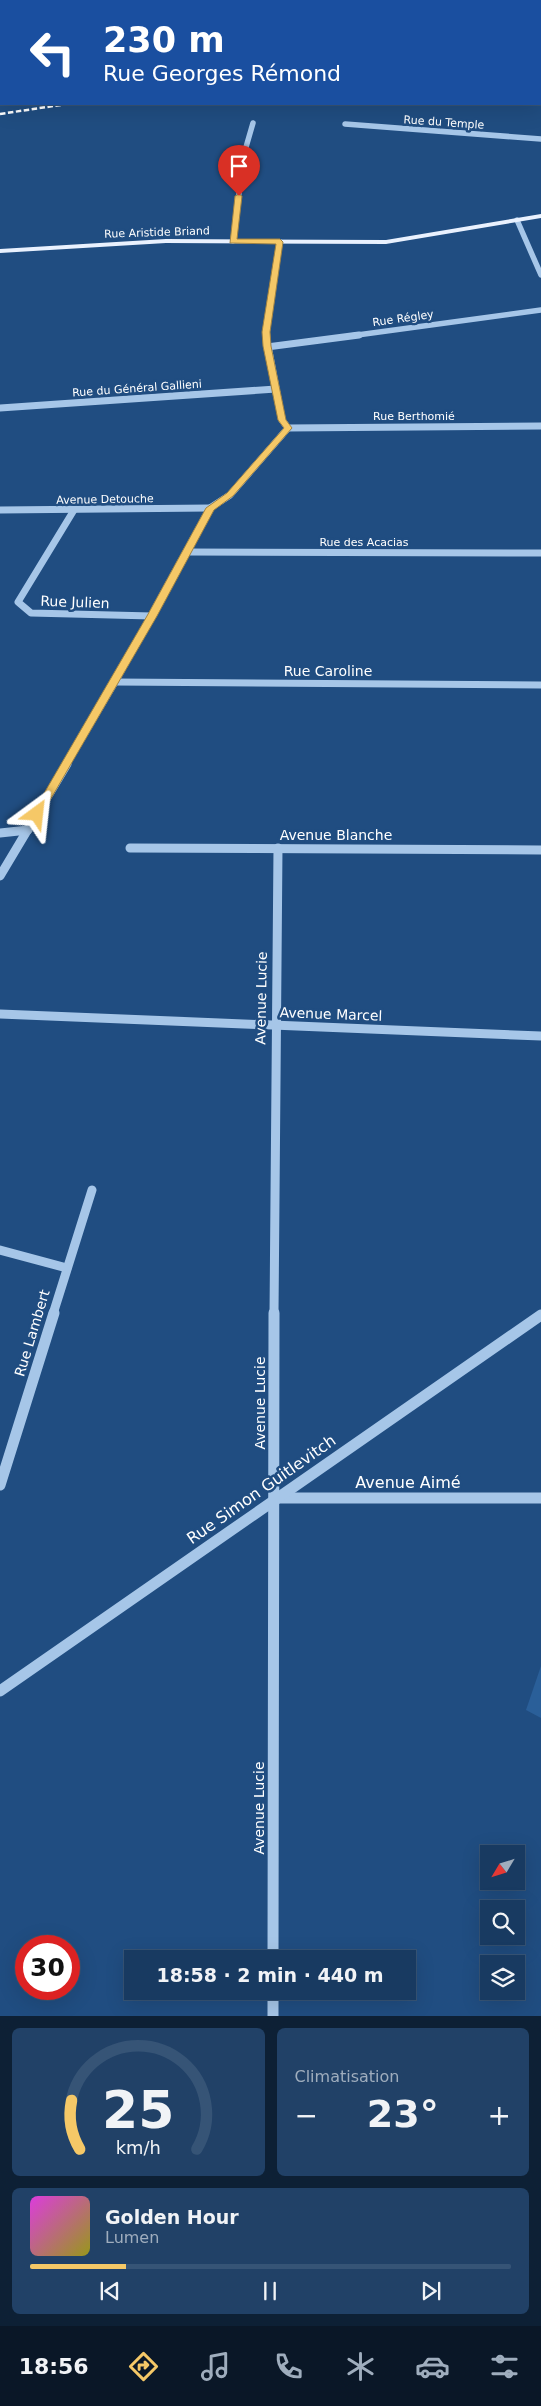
<!DOCTYPE html>
<html lang="fr">
<meta charset="utf-8">
<style>
:root{--surface:#183a61;--page:#214167;--text:#f1f3f6;--muted:#9fadbd;--line:#365476;--accent:#f5c867}
body{margin:0;font-family:"DejaVu Sans",sans-serif;background:var(--page);color:var(--text);height:100vh;display:flex;flex-direction:column;font-size:19px;white-space:nowrap}
*{box-sizing:border-box;margin:0}
p{font-size:16px;color:var(--muted)}
.icon{flex:none;width:28px;height:28px;fill:none;stroke:currentColor;stroke-width:2;stroke-linecap:round;stroke-linejoin:round}
.map{position:relative;height:2016px;overflow:hidden}
.panel{display:flex;flex-direction:column;gap:12px;padding:12px;background:#0d2035;flex:1}
.panel>*{flex:none}
.hud{position:absolute;left:0px;top:0px;width:541px;height:105px;box-shadow:0 5px 20px #0002,0 0 0 1px var(--line);background:#1a4fa0;color:#fff;overflow:hidden}
.needle{width:32px;rotate:232deg}
.buttons{position:absolute;left:480px;top:1845px;display:grid;gap:10px}
.buttons a{display:grid;place-items:center;width:45px;height:45px;border-radius:0px;background:var(--surface);box-shadow:0 5px 20px #0002,0 0 0 1px var(--line);font-size:25px}
.speed{position:absolute;left:15px;top:1935px;display:flex;gap:10px;font-size:25px;font-weight:700;text-align:center}
.speed>*{display:grid;place-content:center;width:65px;height:65px;border-radius:50%;background:var(--surface);box-shadow:0 5px 20px #0002,0 0 0 1px var(--line);line-height:1}
.speed .limit{border:8px solid #d22;background:#fff;color:#111}
.pin{position:absolute;display:grid;place-items:center;width:42px;height:42px;color:#fff;margin:-51px -21px;border-radius:50% 50% 50% 0;rotate:-45deg;box-shadow:0 0 5px #0007}
.pin .icon{rotate:45deg}
.me{position:absolute;width:55px;margin:-28px;rotate:30deg;stroke-linejoin:round;filter:drop-shadow(0 0 4px #0008)}
.turn{display:flex;align-items:center;gap:18px;height:105px;padding:0 20px;font-size:22px}
.turn .icon{width:65px;height:65px;stroke-width:2.5}
.turn b{display:block;font-size:35px;line-height:42px}
.big{font-size:38px;font-weight:700;line-height:1.1}
.panel .tile{flex:1;display:flex;flex-direction:column;justify-content:center;gap:8px;min-width:0;padding:0 18px;border-radius:8px;background:var(--page)}
.panel .dial{align-items:center;gap:0}
.dial svg{height:130px;overflow:visible;fill:none;stroke:var(--line);stroke-width:7;stroke-linecap:round;text-anchor:middle}
.dial text{fill:var(--text);stroke:none}
.song{display:flex;align-items:center;gap:15px}
.cover{width:60px;height:60px;border-radius:8px;background:linear-gradient(135deg,hsl(300 70% 55%),hsl(60 70% 35%))}
.played{height:5px;border-radius:2px;background:linear-gradient(90deg,var(--accent) 20%,var(--line) 20%)}
.keys{display:flex;justify-content:space-around;direction:ltr}
.heat{display:flex;justify-content:space-between;align-items:center;font-size:28px;direction:ltr}
.panel .tiles{flex:1;display:grid;gap:12px;grid-template-columns:1fr 1fr}
.tile:last-child{grid-column:span 2}
.trip{position:absolute;left:124px;top:1950px;width:292px;height:50px;border-radius:0px;background:var(--surface);box-shadow:0 5px 20px #0002,0 0 0 1px var(--line);font-weight:700;line-height:50px;text-align:center}
.tabs{display:flex;height:80px;justify-content:space-around;align-items:center;background:#0a1727;color:var(--muted)}
.tabs .icon{width:35px;height:35px}
.tabs .active{color:var(--accent)}
.tabs b{font-size:22px;color:var(--text)}
.map>svg:first-child{display:block}
.green{fill:#2a5f99}
.lines{fill:none;stroke-linecap:round;stroke-linejoin:round}
.minor-far3{stroke:#a6c6e8;stroke-width:5.5}
.minor-far2{stroke:#a6c6e8;stroke-width:7}
.minor-far1{stroke:#a6c6e8;stroke-width:9}
.minor{stroke:#a6c6e8;stroke-width:11}
.major{fill:#e9f1fe;fill-rule:evenodd}
.rail{stroke:#fff;stroke-width:2.5;stroke-dasharray:5.5 2.5;stroke-linecap:butt}
.route{fill:#f5c867;stroke:#9f8243}
.labels{text-anchor:middle;stroke-width:5;stroke-linejoin:round;paint-order:stroke}
.far-street-label{font-size:11px;fill:#fff;stroke:#204d81}
.street-label{font-size:14px;fill:#fff;stroke:#204d81}
.near-street-label{font-size:16px;fill:#fff;stroke:#204d81}
</style>
<div class="map">
<svg width="541" height="2016" viewBox="0 0 541 2016">
<rect width="100%" height="100%" fill="#204d81"/>
<!-- green -->
<path class="green" d="M541,1666V1718L526,1710Z"/>
<g class="lines">
<!-- minor-far3 -->
<g class="minor-far3">
<path d="M345,124L541,139"/>
<path d="M517,220L541,275"/>
<path d="M233,241L244,154L253,123"/>
<path d="M266,336L280,242"/>
<path d="M350,336L541,310"/>
</g>
<!-- minor-far2 -->
<g class="minor-far2">
<path d="M266,335L282,420L288,428"/>
<path d="M267,347L359,335"/>
<path d="M0,408L276,389"/>
<path d="M288,428L541,426"/>
<path d="M0,510L210,508"/>
<path d="M74,510L18,602L31,613L152,616"/>
<path d="M187,552L541,553"/>
<path d="M115,682L541,685"/>
<path d="M66,765L115,682L210,508L230,495L288,428"/>
</g>
<!-- minor-far1 -->
<g class="minor-far1">
<path d="M0,833L28,830"/>
<path d="M130,848L541,850"/>
<path d="M0,876L67,764"/>
<path d="M0,1014L541,1036"/>
<path d="M0,1250L67,1268"/>
<path d="M53,1314L92,1190"/>
<path d="M274,1314L278,848"/>
</g>
<!-- minor -->
<g class="minor">
<path d="M0,1485L54,1313"/>
<path d="M275,1498H541"/>
<path d="M0,1691L541,1315"/>
<path d="M273,1959L274,1313"/>
<path d="M273,1991V2016"/>
</g>
<!-- major -->
<path class="major" d="M541,214V218L386,244L166,243L0,253V249L166,239L386,240Z"/>
<!-- rail -->
<path class="rail" d="M0,114L67,104"/>
</g>
<!-- route -->
<path class="route" d="M239,194L242,196L237,239H280L283,242L270,332L271,346L286,420L292,428L233,496L214,510L157,616L42,814L41,817H33L32,814L147,616L206,508L227,493L284,428L278,420L263,346L262,332L276,244L230,243L235,196Z"/>
<g class="labels">
<!-- far-street labels -->
<g class="far-street-label">
<text transform="translate(444 122) rotate(4)" y="4">Rue du Temple</text>
<text transform="translate(157 232) rotate(-2)" y="4">Rue Aristide Briand</text>
<text transform="translate(403 318) rotate(-8)" y="4">Rue Régley</text>
<text transform="translate(137 388) rotate(-4)" y="4">Rue du Général Gallieni</text>
<text x="414" y="420">Rue Berthomié</text>
<text transform="translate(105 499) rotate(-1)" y="4">Avenue Detouche</text>
<text x="364" y="546">Rue des Acacias</text>
</g>
<!-- street labels -->
<g class="street-label">
<text transform="translate(75 602) rotate(2)" y="5">Rue Julien</text>
<text x="328" y="676">Rue Caroline</text>
<text x="336" y="840">Avenue Blanche</text>
<text transform="translate(261 998) rotate(-89)" y="5">Avenue Lucie</text>
<text transform="translate(331 1014) rotate(2)" y="5">Avenue Marcel</text>
<text transform="translate(32 1333) rotate(-73)" y="5">Rue Lambert</text>
<text transform="translate(260 1403) rotate(-90)" y="5">Avenue Lucie</text>
<text transform="translate(259 1808) rotate(-90)" y="5">Avenue Lucie</text>
</g>
<!-- near-street labels -->
<g class="near-street-label">
<text x="408" y="1488">Avenue Aimé</text>
<text transform="translate(261 1489) rotate(-35)" y="6">Rue Simon Guitlevitch</text>
</g>
</g>
</svg>
<div class="buttons">
<a><svg class="needle" viewBox="-14 -14 28 28"><path d="M0-13l5 13h-10z" fill="#e53935"/><path d="M0 13l5-13h-10z" fill="#9fadbd"/></svg></a>
<a><svg class="icon" aria-label="search" viewBox="0 0 24 24"><circle cx="10" cy="10" r="6"/><path d="M15 15l6 6"/></svg></a>
<a><svg class="icon" aria-label="layers" viewBox="0 0 24 24"><path d="M12 4l9 5-9 5-9-5zM3 14l9 5 9-5"/></svg></a>
</div>
<div class="speed"><div class="limit">30</div></div>
<div class="pin" style="left:239px;top:196px;background:#d93025"><svg class="icon" aria-label="arrive" viewBox="0 0 24 24"><path d="M6 21V4h12l-3 4 3 4H6"/></svg></div>
<svg class="me" style="left:37px;top:814px" viewBox="-20 -20 40 40"><path d="M0-17L14 15 0 8-14 15z" fill="#f5c867" stroke="#fff" stroke-width="4"/></svg>
<div class="trip">18:58 · 2 min · 440 m</div>
<div class="hud">
<div class="turn"><svg class="icon" aria-label="left" viewBox="0 0 24 24"><path d="M17 20v-9H6M10 6l-5 5 5 5"/></svg><div><b>230 m</b>Rue Georges Rémond</div></div>
</div>
</div>
<section class="panel">
<div class="tiles">
<div class="tile dial"><svg viewBox="0 0 100 80">
<path d="M14 69A42 42 0 1 1 86 69"/>
<path d="M14 69A42 42 0 0 1 9 39" stroke="#f5c867"/>
<text x="50" y="56" font-size="32" font-weight="700">25</text>
<text x="50" y="72" font-size="11">km/h</text>
</svg></div>
<div class="tile"><p>Climatisation</p>
<div class="heat"><a>−</a><b class="big">23°</b><a>+</a></div>
</div>
<div class="tile">
<div class="song"><i class="cover"></i><div><b>Golden Hour</b><p>Lumen</p></div></div>
<div class="played"></div>
<div class="keys"><svg class="icon" aria-label="previous" viewBox="0 0 24 24"><path d="M18 5L8 12l10 7zM5 5v14"/></svg><svg class="icon" aria-label="pause" viewBox="0 0 24 24"><path d="M8 5v14M16 5v14"/></svg><svg class="icon" aria-label="next" viewBox="0 0 24 24"><path d="M6 5l10 7-10 7zM19 5v14"/></svg></div>
</div>
</div>
</section>
<nav class="tabs">
<b>18:56</b>
<svg class="icon active" aria-label="directions" viewBox="0 0 24 24"><path d="M12 3l9 9-9 9-9-9zM9 14v-3h6M13 9l2 2-2 2"/></svg>
<svg class="icon" aria-label="music" viewBox="0 0 24 24"><path d="M9 18V5l10-2v13"/><circle cx="6" cy="18" r="3"/><circle cx="16" cy="16" r="3"/></svg>
<svg class="icon" aria-label="phone" viewBox="0 0 24 24"><path d="M5 4h4l2 5-3 2q2 4 5 5l2-3 5 2v4C11 20 4 13 5 4z"/></svg>
<svg class="icon" aria-label="climate" viewBox="0 0 24 24"><path d="M12 3v18M4 7l16 10M4 17L20 7"/></svg>
<svg class="icon" aria-label="car" viewBox="0 0 24 24"><path d="M5 17H2v-5l4-1 3-4h7l3 4 3 1v5h-3M9 17h6M6 11h13"/><circle cx="7" cy="17" r="2"/><circle cx="17" cy="17" r="2"/></svg>
<svg class="icon" aria-label="filters" viewBox="0 0 24 24"><path d="M4 7h16M4 17h16"/><circle cx="9" cy="7" r="2"/><circle cx="15" cy="17" r="2"/></svg>
</nav>
